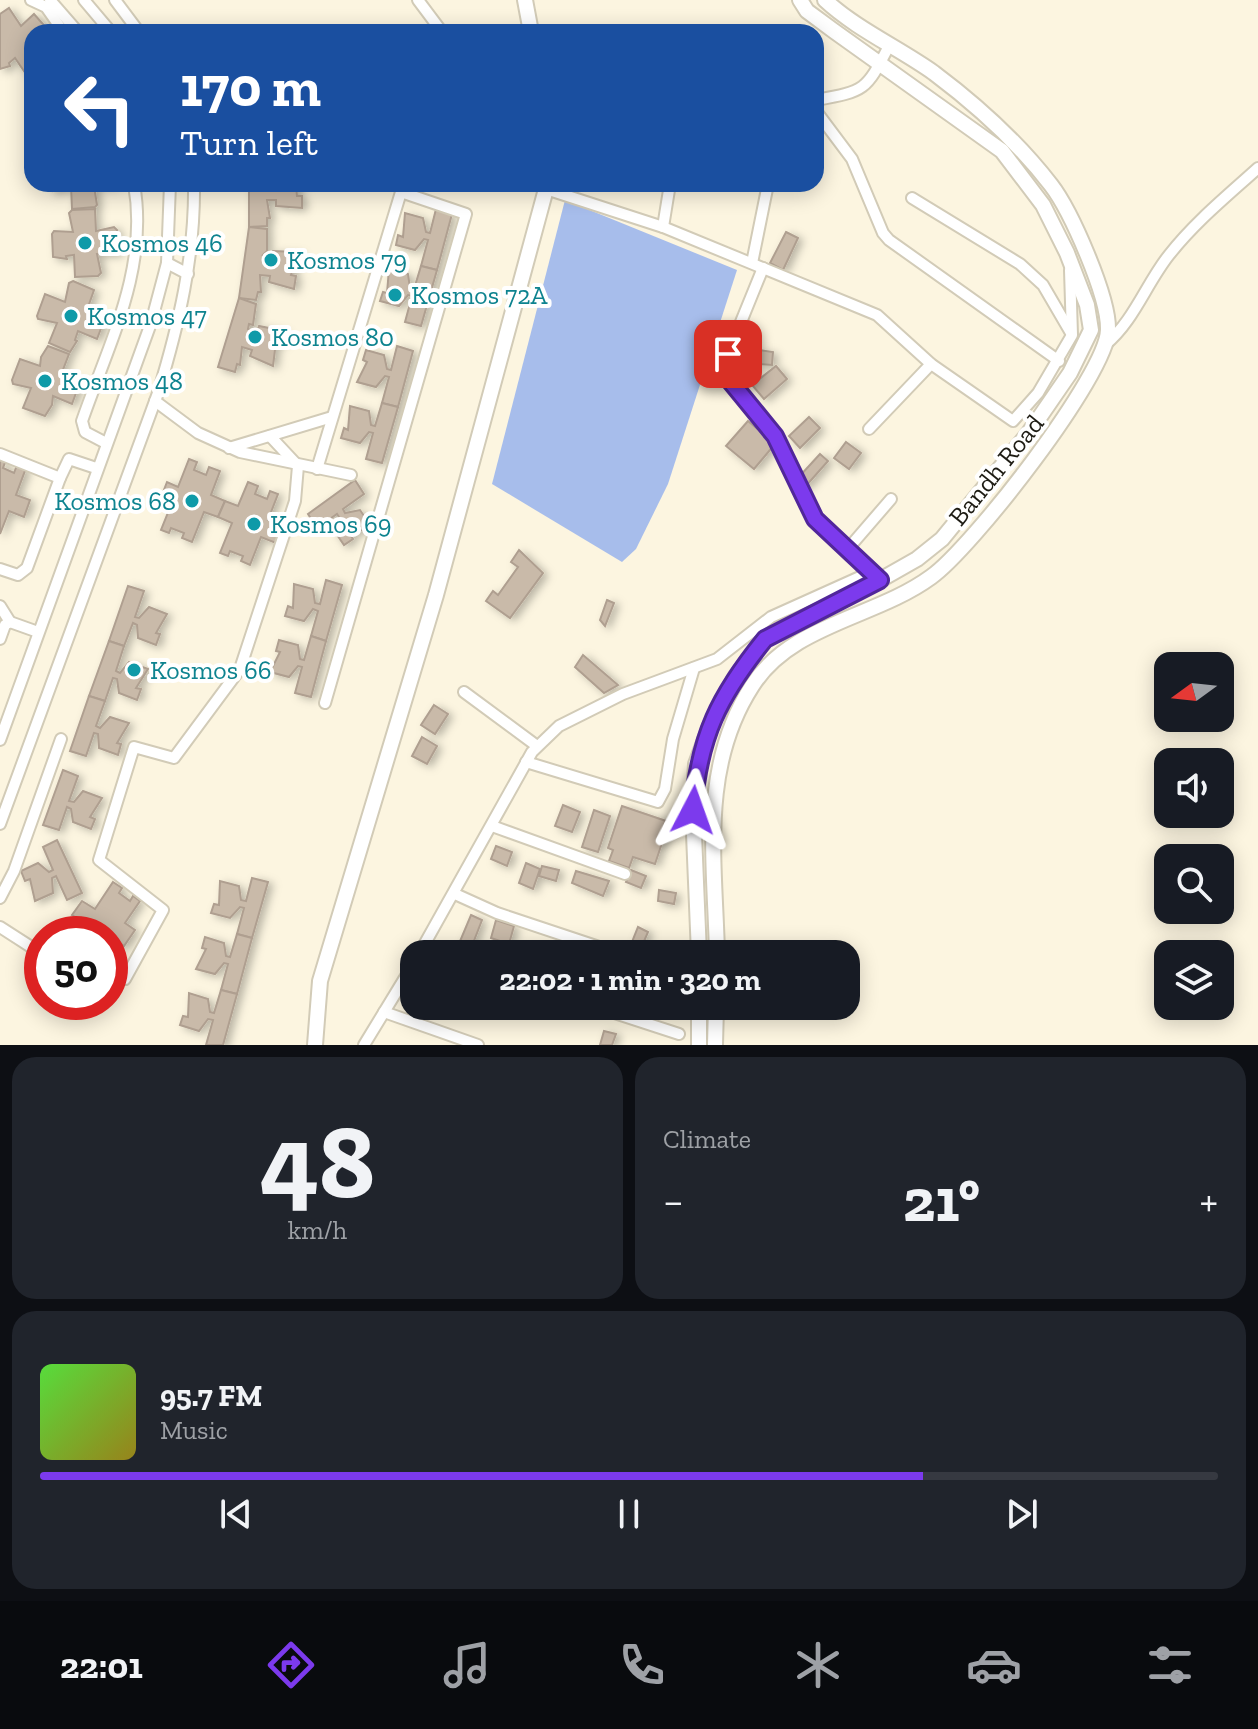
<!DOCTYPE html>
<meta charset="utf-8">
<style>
:root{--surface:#171b24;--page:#20242c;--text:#f1f3f6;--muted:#9ea1a6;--line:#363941;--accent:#7c3aed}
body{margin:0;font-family:"Zilla Slab",serif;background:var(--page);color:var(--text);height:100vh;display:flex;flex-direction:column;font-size:30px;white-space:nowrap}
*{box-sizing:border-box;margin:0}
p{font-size:26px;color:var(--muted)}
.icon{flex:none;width:44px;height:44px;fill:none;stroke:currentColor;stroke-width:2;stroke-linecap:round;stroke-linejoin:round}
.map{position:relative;height:1045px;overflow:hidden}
.details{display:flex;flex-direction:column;gap:12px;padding:12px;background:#0d0f14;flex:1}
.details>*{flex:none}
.guide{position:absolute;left:24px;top:24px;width:800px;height:168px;border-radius:24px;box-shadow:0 4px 20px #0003;background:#1a4fa0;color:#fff;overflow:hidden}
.needle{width:52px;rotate:255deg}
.tools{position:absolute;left:1154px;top:652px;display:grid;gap:16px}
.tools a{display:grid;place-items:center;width:80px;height:80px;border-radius:16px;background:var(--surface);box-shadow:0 4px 20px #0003;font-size:40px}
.speed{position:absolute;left:24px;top:916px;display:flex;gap:16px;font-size:40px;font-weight:700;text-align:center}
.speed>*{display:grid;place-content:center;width:104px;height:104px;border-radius:50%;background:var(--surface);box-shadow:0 4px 20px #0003;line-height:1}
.speed .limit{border:12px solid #d22;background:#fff;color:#111}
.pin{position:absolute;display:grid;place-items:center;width:68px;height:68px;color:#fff;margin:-34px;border-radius:16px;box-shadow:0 4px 12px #0006}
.me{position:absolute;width:88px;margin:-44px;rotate:4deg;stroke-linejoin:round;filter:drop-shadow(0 0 6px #0008)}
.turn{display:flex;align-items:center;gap:28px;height:168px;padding:0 24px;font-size:36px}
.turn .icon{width:104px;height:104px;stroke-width:2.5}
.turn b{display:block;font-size:56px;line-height:68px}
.big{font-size:60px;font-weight:800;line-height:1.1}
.details .widget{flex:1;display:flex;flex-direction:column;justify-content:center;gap:12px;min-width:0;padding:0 28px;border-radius:24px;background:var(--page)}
.details .dial{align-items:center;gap:0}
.dial b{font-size:104px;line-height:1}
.song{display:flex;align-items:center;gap:24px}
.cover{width:96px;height:96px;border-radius:12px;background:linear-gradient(135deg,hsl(110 70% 55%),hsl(50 70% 35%))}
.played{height:8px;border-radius:4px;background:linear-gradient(90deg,var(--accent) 75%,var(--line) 75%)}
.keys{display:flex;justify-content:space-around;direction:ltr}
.heat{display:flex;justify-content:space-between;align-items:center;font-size:44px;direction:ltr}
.details .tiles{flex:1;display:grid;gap:12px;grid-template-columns:1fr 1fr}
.widget:last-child{grid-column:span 2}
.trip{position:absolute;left:400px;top:940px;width:460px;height:80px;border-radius:24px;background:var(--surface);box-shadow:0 4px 20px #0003;font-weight:800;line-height:80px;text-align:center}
.menu{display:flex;height:128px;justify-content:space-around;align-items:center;background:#090b0e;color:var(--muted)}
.menu .icon{width:56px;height:56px}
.menu .current{color:var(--accent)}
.menu b{font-size:36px;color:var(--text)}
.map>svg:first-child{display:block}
.water{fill:#a7bdeb}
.building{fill:#c9baa9;stroke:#af9f90;stroke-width:2;filter:url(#shadow)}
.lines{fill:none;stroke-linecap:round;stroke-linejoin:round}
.street-casing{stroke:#d2cbb7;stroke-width:14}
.secondary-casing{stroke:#d2cbb7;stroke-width:18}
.street{stroke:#fff;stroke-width:10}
.secondary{stroke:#fff;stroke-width:14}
.route-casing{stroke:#51269a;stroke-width:20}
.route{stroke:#7c3aed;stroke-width:14}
.culture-dot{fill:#0f9aa8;stroke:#fff;stroke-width:3}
.labels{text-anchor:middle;stroke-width:8;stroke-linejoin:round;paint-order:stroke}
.culture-label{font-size:26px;fill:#0d838f;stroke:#fff;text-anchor:start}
.street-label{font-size:26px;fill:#1d1b13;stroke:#fff}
</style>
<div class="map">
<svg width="1258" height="1045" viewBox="0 0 1258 1045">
<defs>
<filter id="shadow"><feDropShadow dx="4.5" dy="2.5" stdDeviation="4" flood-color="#0004"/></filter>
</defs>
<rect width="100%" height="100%" fill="#fcf5e0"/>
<!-- water -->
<path class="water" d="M565,200L737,270L668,484L636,549L622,562L492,484Z"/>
<!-- building -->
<g class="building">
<path d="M9,8L21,26L34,14L50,32H32V73L28,77L15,58L9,63L10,66L0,69V14Z"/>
<path d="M49,184H114V185L94,186L97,205L95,207L72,209L71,187L53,191Z"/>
<path d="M249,184H302H296L297,196H302V208L276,206V200H267L270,218H267V226L249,227Z"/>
<path d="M95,209L96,231L114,227L117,230L118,253L97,254L101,273L98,276L75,277L74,255L66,256L67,259L53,257L52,234L54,231L73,232L69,213L72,210Z"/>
<path d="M436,209L452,214L437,270L421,266L428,240L424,239L415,250L396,245L398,235L403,237L405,213L423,218L426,232L430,233Z"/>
<path d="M249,227L267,229V251L263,255L273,257V251L299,252L291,275L296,276L294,289L269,282L270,276L260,275L261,292H258L256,300L239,298Z"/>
<path d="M786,232L798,238L783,270L770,263Z"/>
<path d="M421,266L437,270L421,326L405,322L412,296L408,295L399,306L380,301L383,292L387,293L389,269L408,274L410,288L414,289Z"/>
<path d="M73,281L94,290L87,310L104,314L105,318L97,339L78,331L75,340L77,341L70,352L49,343L57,323L38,319L37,316L45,294L65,302L69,283Z"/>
<path d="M239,298L256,304L253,325L249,324L248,329L257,332L259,326L284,331L281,343L276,342L273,366L250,356L252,350L242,347L240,365L237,364L235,372L218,367Z"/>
<path d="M48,346L69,354L61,375L79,379L80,382L72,404L53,396L52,405L45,416L23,408L31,388L13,384L12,380L20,359L40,366L41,357Z"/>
<path d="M397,346L413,351L398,407L382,403L389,377L385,376L376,387L357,382L367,362L363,360L366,350L384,355L387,369L391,370Z"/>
<path d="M759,350L773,352L772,365L759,364Z"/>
<path d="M776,366L787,379L764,399L752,385Z"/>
<path d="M382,403L398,407L382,463L366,459L373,433L369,432L360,443L341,438L344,428L348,430L350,406L369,411L371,425L375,426Z"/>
<path d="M809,417L820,428L800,448L789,436Z"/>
<path d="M748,421L775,444L754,469L726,446Z"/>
<path d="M846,442L861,453L849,469L834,458Z"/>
<path d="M820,454L828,461L805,487L797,479Z"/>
<path d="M0,458L6,460L3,468L14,473L17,465L26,468L16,495L30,500L24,517L9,511L0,534Z"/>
<path d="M189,459L197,462L194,470L206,475L209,467L220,471L211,495L225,501L218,517L204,512L192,542L182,538L184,533L171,528L169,533L161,530L171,505L160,500L167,482L178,487Z"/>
<path d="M355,480L364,494L343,509L345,513L360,510L371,526L350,535L353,539L344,545L333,529L339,517L337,514L317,528L308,514Z"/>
<path d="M248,482L258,486L255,494L267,499L270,491L278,494L268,520L283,526L276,543L261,537L250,565L241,561L243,556L230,551L228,556L220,553L232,523L218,517L225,501L238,506Z"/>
<path d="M519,550L543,573L510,618L486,601L493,591L498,595L518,567L511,562Z"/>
<path d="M326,580L342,585L326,641L311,636L318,611L313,609L304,621L285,616L288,606L293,608L294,584L313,589L315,603L320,604Z"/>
<path d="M128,586L144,591L135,617L139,618L149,607L167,614L156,633L160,634L156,645L138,638L137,625L133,623L124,646L109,641Z"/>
<path d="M607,600L614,603L605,626L600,620Z"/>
<path d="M311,636L326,641L311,697L295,693L302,667L298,666L289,677L270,672L280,652L276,651L279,640L298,645L300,659L304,660Z"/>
<path d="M109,641L124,646L116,671L120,673L129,662L148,669L136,688L141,689L137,700L119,693L117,679L113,678L105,701L89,696Z"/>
<path d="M583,655L618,685L604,693L575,667Z"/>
<path d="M89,696L105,701L96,726L100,728L110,717L129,723L117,743L121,744L118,755L99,748L98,734L94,733L86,756L70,751Z"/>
<path d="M434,705L448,714L435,734L421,725Z"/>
<path d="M422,737L437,746L427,764L412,756Z"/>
<path d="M63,770L78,776L69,801L74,802L83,791L102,798L90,817L95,819L91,829L73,822L71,809L67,807L59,830L43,825Z"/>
<path d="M563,805L580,812L572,832L555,826Z"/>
<path d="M622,806L669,822L655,864L633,857L629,868L609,861L613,850L608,848Z"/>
<path d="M594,810L610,816L598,852L582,847Z"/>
<path d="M57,840L82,893L67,900L56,876L52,878L53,893L35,901L30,879L25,881L21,871L38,863L49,872L53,870L43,847Z"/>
<path d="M496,846L512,852L507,866L491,859Z"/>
<path d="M526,863L540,869L533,889L519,883Z"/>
<path d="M542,866L559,870L556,881L539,876Z"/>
<path d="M631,870L646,876L641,888L626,882Z"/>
<path d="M576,871L609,881L603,896L572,883Z"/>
<path d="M252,878L268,882L252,938L237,934L244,908L240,907L230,918L211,913L214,904L219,905L220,881L239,886L241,900L246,901Z"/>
<path d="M113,882L122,888L119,893L130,901L133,896L140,901L125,923L135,930L124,946L114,939L110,946V934H78L85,924L72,915L82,901L95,909Z"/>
<path d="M659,890L676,893L674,904L658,901Z"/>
<path d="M471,915L482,920L470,951L458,946Z"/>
<path d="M496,920L514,926L509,944L491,938Z"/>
<path d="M638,927L648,932L642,946L632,942Z"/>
<path d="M237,934L252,938L237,994L221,990L228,964L224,963L215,974L196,969L206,949L202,948L205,937L224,943L226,956L230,957Z"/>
<path d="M221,990L237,994L223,1045H206L213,1020L208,1019L199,1031L180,1025L183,1016L188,1017L189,993L208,999L210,1012L214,1013Z"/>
<path d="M604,1031L616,1034L612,1045H600Z"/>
</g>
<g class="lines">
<!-- street casing -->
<g class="street-casing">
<g id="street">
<path d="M31,0L46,7L60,27"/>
<path d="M50,0L78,32"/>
<path d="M84,0L111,32"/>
<path d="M115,0L139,32"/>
<path d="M418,0L442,32"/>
<path d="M816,100C867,91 866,90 890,44"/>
<path d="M816,111L852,159L883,233L889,240L1059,361"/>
<path d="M546,189L663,227L877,315L931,364L1013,421L1038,393L1072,335L1070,270"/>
<path d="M912,198L1020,264L1043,285L1071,333"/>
<path d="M663,227L670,184"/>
<path d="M167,263L188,274"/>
<path d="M752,263L768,184"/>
<path d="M763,268L728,354L726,376L775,436L815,519L875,576"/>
<path d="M1105,345C1134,321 1146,284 1169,255C1195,222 1227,196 1258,168"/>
<path d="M155,401L198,433L240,452L351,475"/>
<path d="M869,429L931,364"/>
<path d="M106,443L85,432L82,421C109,343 149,268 134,184"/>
<path d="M229,448L332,417"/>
<path d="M0,454L60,478L27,568L18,575L0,569"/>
<path d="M317,469L401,192L466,214L325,703"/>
<path d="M60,478L69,459L96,468"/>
<path d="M847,550L891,499"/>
<path d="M0,606L10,622"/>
<path d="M0,639L5,625L10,622L38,632"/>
<path d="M464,692L537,746"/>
<path d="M0,740L151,323L167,263L170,184"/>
<path d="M526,762L658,802L665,789L673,739L694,668"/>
<path d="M0,824L158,393C179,324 195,256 194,184"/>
<path d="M492,826L625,874"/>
<path d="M455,894L497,913L620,954"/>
<path d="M0,898L14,871L61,739"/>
<path d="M0,927L42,954"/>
<path d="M424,947L444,954"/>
<path d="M419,954L532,752L559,726L623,694L717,659L771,617L871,572"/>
<path d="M110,975L125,979L163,910L99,860L134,747L174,758L240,669L295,501L298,466L270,436"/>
<path d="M593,1006L679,1034"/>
<path d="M384,1012L478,1045"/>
<path d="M364,1045L414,963"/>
</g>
</g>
<!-- secondary casing -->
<g class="secondary-casing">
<g id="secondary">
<path d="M525,0L531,32"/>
<path d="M699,954L693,810L696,764L710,726L736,676L765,639L880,580L917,559L942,539L1028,434L1070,373L1091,330L1087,305L1067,253L1043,205L1002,151L834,31L807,11L800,0"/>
<path d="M717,954C715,862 699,768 752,686C791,624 875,618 931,577C971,549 1107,375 1108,330C1109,297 1071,211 1051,185C1017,141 978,106 934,73C899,48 856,29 825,0"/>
<path d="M315,1045L320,981L436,595L546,189"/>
<path d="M699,1045V1006"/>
<path d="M715,1045L716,1006"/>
</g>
</g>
<!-- street -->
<use href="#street" class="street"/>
<!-- secondary -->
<use href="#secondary" class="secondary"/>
</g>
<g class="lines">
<!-- route casing -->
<g class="route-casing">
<path id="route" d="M693,810C699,736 719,696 765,639L880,580L815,519L775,436L726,376L728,354"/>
</g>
<!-- route -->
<use href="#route" class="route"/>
</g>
<!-- markers -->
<g class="culture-dot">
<circle cx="85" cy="243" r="8"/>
<circle cx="271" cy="260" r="8"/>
<circle cx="395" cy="295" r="8"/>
<circle cx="71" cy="316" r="8"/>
<circle cx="255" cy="337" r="8"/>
<circle cx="45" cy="381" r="8"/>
<circle cx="192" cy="501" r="8"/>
<circle cx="254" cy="524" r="8"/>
<circle cx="134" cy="670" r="8"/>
</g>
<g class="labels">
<!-- culture labels -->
<g class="culture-label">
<text x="101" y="252">Kosmos 46</text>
<text x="287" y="269">Kosmos 79</text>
<text x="411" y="304">Kosmos 72A</text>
<text x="87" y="325">Kosmos 47</text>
<text x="271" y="346">Kosmos 80</text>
<text x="61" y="390">Kosmos 48</text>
<text x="176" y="510" text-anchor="end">Kosmos 68</text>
<text x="270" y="533">Kosmos 69</text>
<text x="150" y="679">Kosmos 66</text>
</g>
<!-- street labels -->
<g class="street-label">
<text transform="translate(996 470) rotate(-51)" y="9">Bandh Road</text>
</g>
</g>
</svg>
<div class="tools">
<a><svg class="needle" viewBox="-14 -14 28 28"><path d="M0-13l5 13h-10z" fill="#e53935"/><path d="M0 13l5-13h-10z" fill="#9ea1a6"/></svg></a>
<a><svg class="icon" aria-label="sound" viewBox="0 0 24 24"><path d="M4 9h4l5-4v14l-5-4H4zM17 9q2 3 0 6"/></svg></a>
<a><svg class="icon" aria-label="search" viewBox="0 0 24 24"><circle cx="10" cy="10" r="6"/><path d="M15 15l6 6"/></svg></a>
<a><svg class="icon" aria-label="layers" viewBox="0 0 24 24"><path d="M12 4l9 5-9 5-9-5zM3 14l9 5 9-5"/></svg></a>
</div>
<div class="speed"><div class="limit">50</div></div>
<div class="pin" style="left:728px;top:354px;background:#d93025"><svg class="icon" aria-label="arrive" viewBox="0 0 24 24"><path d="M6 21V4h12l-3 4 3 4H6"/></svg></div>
<svg class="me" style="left:693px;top:810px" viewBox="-20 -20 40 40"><path d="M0-17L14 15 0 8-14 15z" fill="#7c3aed" stroke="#fff" stroke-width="4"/></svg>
<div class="trip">22:02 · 1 min · 320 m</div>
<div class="guide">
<div class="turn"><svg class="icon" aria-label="left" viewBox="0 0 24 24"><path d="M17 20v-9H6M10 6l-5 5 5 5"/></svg><div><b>170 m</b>Turn left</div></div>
</div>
</div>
<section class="details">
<div class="tiles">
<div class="widget dial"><b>48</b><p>km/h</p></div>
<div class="widget"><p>Climate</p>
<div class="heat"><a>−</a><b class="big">21°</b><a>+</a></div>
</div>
<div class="widget">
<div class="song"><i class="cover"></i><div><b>95.7 FM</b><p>Music</p></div></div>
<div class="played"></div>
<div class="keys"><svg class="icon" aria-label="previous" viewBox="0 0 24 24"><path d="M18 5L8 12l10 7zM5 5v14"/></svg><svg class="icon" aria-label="pause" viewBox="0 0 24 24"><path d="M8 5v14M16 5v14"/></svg><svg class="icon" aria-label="next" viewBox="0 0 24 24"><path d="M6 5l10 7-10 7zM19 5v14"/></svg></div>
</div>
</div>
</section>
<nav class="menu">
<b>22:01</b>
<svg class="icon current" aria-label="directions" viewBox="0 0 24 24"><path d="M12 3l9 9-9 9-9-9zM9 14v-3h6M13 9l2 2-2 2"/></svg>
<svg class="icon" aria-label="music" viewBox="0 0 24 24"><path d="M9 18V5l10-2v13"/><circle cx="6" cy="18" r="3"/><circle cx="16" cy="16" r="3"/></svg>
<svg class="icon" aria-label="phone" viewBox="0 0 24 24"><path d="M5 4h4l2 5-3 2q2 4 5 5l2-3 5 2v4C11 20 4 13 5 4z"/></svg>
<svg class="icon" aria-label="climate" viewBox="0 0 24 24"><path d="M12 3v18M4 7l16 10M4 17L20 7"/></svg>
<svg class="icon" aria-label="car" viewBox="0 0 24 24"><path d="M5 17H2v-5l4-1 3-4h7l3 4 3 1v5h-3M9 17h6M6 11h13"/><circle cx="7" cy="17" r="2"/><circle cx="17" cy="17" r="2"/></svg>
<svg class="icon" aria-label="filters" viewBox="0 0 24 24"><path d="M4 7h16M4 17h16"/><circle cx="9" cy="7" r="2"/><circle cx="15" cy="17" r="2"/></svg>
</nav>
